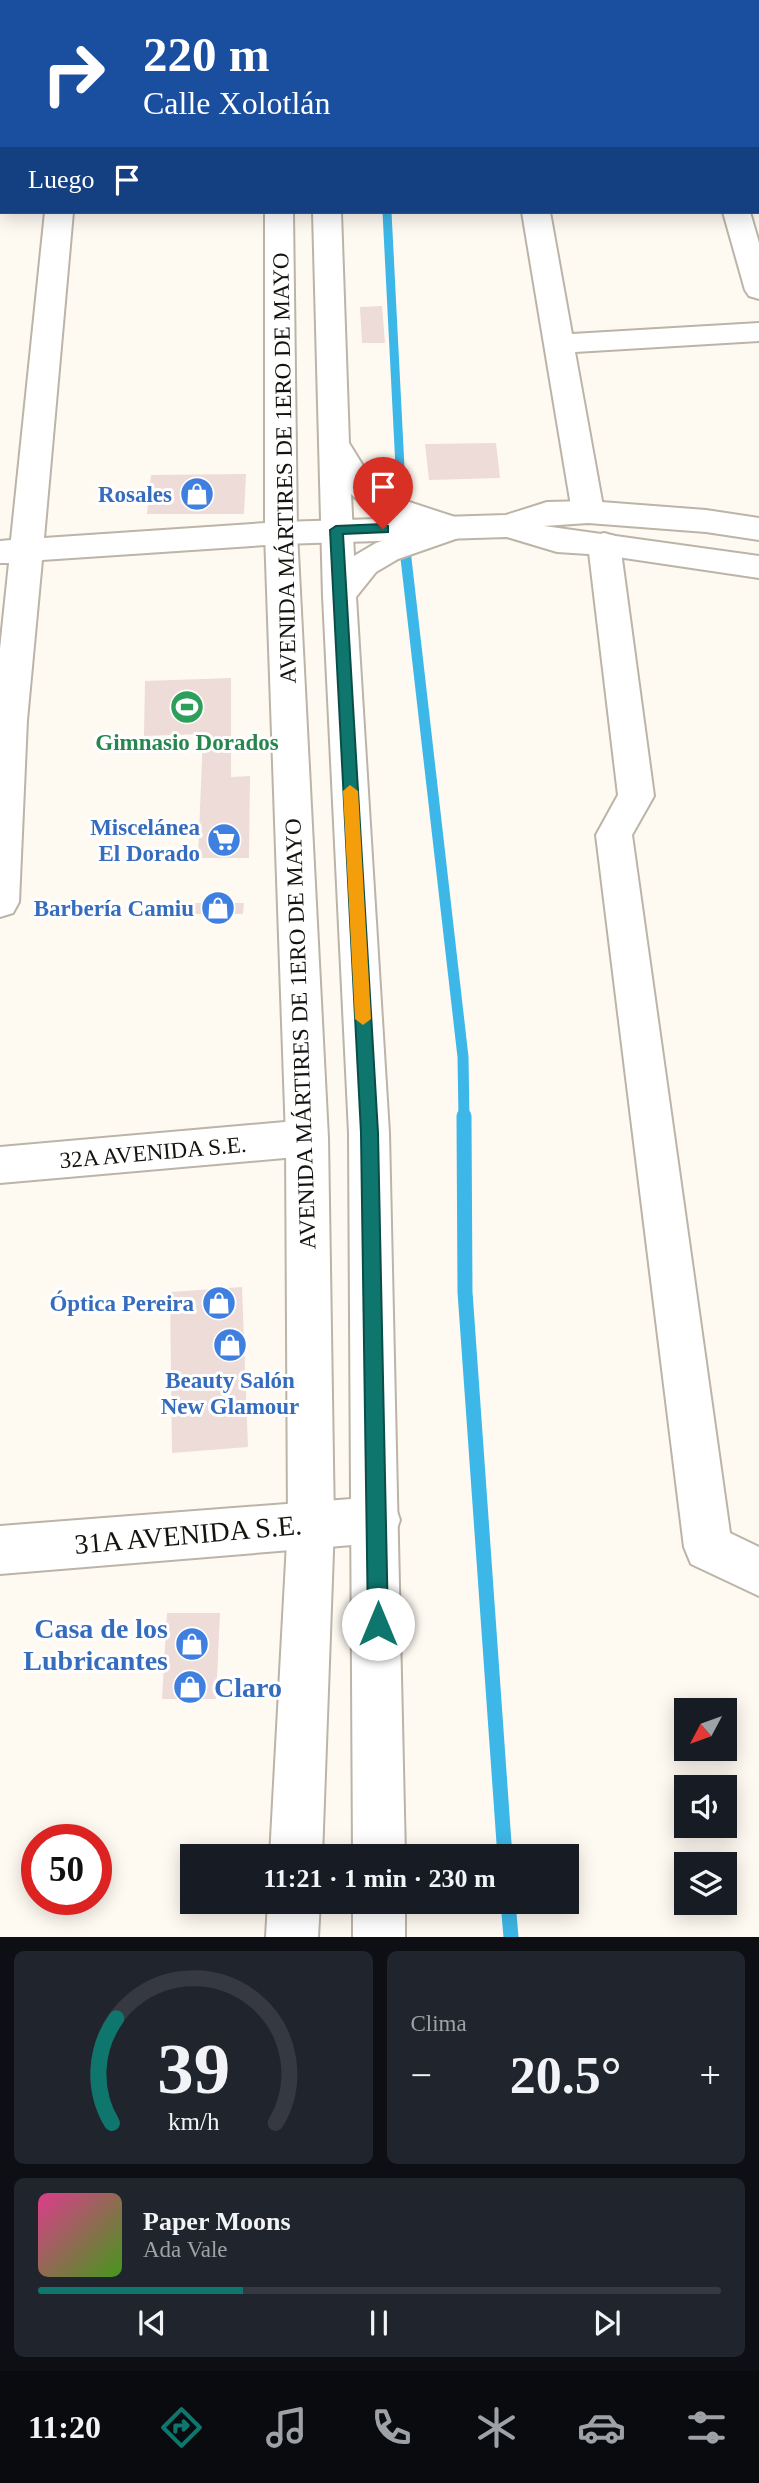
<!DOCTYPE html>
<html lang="es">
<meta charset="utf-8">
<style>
:root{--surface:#171b24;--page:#20242c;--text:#f1f3f6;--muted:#9ea1a6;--line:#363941;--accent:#0f766e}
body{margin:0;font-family:"Times New Roman",serif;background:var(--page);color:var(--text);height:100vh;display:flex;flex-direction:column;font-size:26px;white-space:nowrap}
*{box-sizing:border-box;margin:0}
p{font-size:23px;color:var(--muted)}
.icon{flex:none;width:38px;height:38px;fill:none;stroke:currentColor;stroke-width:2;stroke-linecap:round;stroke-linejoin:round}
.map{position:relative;height:1937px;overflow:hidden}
.drawer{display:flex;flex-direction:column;gap:14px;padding:14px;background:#0d0f14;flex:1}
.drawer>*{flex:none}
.hud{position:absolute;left:0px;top:0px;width:760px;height:214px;box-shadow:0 4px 18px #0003;background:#1a4fa0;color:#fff;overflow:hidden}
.needle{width:46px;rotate:229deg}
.fabs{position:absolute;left:674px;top:1698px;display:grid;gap:14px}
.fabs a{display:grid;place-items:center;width:63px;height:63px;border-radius:0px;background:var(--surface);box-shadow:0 4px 18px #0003;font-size:35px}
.speed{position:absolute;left:21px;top:1824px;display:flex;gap:14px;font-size:35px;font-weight:700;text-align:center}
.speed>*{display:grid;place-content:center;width:91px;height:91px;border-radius:50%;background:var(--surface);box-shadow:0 4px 18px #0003;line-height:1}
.speed .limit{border:10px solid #d22;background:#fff;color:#111}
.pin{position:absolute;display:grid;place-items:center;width:60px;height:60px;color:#fff;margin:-72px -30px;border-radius:50% 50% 50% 0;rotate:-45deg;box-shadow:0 0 7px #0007}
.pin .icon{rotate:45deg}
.me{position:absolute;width:77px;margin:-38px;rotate:0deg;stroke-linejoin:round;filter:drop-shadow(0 0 5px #0008)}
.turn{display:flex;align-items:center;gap:24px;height:147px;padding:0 28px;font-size:32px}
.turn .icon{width:91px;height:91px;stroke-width:2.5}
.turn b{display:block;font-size:49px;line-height:60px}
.then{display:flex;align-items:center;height:66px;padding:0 28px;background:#0003;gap:14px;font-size:26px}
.big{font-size:52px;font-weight:700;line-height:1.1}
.drawer .card{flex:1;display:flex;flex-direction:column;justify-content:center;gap:10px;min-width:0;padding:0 24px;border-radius:10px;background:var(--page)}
.drawer .dial{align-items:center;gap:0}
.dial svg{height:182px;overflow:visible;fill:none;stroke:var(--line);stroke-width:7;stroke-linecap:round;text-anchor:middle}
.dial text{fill:var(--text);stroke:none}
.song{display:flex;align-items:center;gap:21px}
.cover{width:84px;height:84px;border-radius:10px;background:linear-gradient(135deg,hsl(330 70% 55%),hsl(100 70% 35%))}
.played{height:7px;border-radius:4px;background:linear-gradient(90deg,var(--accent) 30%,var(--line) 30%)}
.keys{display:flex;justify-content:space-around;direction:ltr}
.heat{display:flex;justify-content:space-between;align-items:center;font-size:38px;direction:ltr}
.drawer .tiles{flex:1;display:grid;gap:14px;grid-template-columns:1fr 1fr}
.card:last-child{grid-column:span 2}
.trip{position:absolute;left:180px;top:1844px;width:399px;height:70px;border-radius:0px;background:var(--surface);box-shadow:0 4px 18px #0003;font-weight:700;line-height:70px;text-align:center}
.tab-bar{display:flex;height:112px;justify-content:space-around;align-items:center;background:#090b0e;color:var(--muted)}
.tab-bar .icon{width:49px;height:49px}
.tab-bar .on{color:var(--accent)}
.tab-bar b{font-size:32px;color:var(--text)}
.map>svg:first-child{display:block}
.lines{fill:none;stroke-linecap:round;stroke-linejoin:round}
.stream-far2{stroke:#3db7e7;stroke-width:9}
.stream-far1{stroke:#3db7e7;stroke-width:11}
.stream{stroke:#3db7e7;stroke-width:15}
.building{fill:#eddcd8}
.minor-casing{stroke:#bbb4a7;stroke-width:4}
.tertiary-casing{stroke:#bbb4a7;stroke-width:4}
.secondary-casing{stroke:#bbb4a7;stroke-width:4}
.minor{fill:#fff;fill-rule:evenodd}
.tertiary{fill:#fff;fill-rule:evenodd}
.secondary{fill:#fff;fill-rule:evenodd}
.route{fill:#0f766e;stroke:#0a4d48;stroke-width:2}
.slow{fill:#f59e0b}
.labels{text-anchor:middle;stroke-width:6;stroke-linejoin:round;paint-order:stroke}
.street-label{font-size:23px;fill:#15130e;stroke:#fff}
.shop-label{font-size:23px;font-weight:bold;fill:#366cbe;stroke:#fff;text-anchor:end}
.leisure-label{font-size:23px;font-weight:bold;fill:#27864d;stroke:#fff}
.near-street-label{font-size:28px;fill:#15130e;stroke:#fff}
.near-shop-label{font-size:28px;font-weight:bold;fill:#366cbe;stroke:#fff;text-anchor:end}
</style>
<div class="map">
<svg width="759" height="1937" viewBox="0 0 759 1937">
<rect width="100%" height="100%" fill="#fefaf2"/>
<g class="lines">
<!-- stream-far2 -->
<path class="stream-far2" d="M387,212L401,487"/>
<!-- stream-far1 -->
<g class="stream-far1">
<path d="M401,485L402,515"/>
<path d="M404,541L463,1057L464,1118"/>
</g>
<!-- stream -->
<g class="stream">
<path d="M464,1116L465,1292L505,1857"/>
<path d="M508,1902L511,1937"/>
</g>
</g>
<!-- building -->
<g class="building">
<path d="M382,306L385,343H362L360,307Z"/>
<path d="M496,443L500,478L429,480L425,444Z"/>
<path d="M246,474L244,514H147L151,475Z"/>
<path d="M231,678V777L250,776L249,858H198L203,734L144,736L145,681Z"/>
<path d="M193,903H244L243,914H192Z"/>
<path d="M242,1287L248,1447L172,1453L170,1292Z"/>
<path d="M167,1613H220L216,1699H162Z"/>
</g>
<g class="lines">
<!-- minor casing -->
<g class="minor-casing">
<g id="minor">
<path d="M17,0H41L42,2H18Z"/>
<path d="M484,0H508L509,2H485Z"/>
<path d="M663,0H687L688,2H664Z"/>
<path d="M45,212H73L44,538L281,522L292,525L297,533L292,541L281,544L42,560L27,720L19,902L13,913L0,917V649L9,563H0V541L11,540Z"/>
<path d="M522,212H550L572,334L759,323V341L575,352L604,512L599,520L588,523L577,520L572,512Z"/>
<path d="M723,212H750L759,243V299L749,296L745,290Z"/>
<path d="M604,533L615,536L620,544L654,796L632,835L730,1533L759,1547V1596L691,1564L684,1547L596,835L618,795L588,544L593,536Z"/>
<path d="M307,1120L322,1125L328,1138L322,1151L307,1156L0,1183V1147Z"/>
<path d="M377,1497L394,1503L400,1520L394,1537L377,1543L0,1574V1526Z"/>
</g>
</g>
<!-- tertiary casing -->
<g class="tertiary-casing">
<path id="tertiary" d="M588,501L706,510L759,518V540L706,532L588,523L544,526L759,556V578L604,555L557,552L507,537L281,544L270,541L265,533L270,525L281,522L506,515L547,502Z"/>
</g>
<!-- secondary casing -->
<g class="secondary-casing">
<g id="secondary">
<path d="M269,0H374L268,2Z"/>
<path d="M265,212H293L297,533L328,1138L334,1524L322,1857H270L288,1524L286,1138L265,533Z"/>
<path d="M313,212H341L349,443L370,477L394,497L464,520L469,528L464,536L398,559L376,572L356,597L389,1133L405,1857H353L349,1133L323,596ZM351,494L371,512L417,529L376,543L354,556Z"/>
<path d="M268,1902H320L318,1937H266Z"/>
<rect x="353" y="1902" width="52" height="35"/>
</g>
</g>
<!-- minor -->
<use href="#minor" class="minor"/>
<!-- tertiary -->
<use href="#tertiary" class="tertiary"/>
<!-- secondary -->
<use href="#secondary" class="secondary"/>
</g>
<!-- route -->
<path class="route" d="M383,524L388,526V532L343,534L378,1133L388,1624L385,1631L378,1634L371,1631L368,1624L361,1133L330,530L336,526Z"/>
<!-- slow -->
<path class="slow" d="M350,785L358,791L371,1019L363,1025L355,1019L343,791Z"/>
<!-- icons -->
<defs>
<g id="shop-disc" transform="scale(1.75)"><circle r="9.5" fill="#3f7fe0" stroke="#fff"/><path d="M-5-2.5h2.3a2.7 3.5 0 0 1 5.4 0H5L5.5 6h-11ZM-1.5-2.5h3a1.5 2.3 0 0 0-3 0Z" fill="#fff"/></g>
<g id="stadium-disc" transform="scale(1.75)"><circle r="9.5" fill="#2e9e5b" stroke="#fff"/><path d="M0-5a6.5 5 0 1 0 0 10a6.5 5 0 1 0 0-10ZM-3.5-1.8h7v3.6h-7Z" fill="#fff"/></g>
<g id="supermarket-disc" transform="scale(1.75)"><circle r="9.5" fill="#3f7fe0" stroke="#fff"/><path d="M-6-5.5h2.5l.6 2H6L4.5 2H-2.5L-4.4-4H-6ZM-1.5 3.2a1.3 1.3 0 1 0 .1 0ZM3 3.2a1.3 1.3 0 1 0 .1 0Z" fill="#fff"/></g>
</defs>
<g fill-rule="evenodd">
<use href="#shop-disc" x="197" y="494"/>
<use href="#stadium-disc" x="187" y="707"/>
<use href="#supermarket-disc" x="224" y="840"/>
<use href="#shop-disc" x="218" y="908"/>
<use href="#shop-disc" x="219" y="1303"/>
<use href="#shop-disc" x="230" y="1345"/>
<use href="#shop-disc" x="192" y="1644"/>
<use href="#shop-disc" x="190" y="1687"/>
</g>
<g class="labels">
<!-- street labels -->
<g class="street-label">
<text transform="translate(284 468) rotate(-91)" y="8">AVENIDA MÁRTIRES DE 1ERO DE MAYO</text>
<text transform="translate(300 1034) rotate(-92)" y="8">AVENIDA MÁRTIRES DE 1ERO DE MAYO</text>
<text transform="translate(153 1152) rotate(-5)" y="8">32A AVENIDA S.E.</text>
</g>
<!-- shop labels -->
<g class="shop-label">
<text x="172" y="502">Rosales</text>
<text x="200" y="835">Miscelánea<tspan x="200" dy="26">El Dorado</tspan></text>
<text x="194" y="916">Barbería Camiu</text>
<text x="194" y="1311">Óptica Pereira</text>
<text x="230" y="1388" text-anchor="middle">Beauty Salón<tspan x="230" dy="26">New Glamour</tspan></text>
</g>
<!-- leisure labels -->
<g class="leisure-label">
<text x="187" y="750">Gimnasio Dorados</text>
</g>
<!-- near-street labels -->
<g class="near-street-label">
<text transform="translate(188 1534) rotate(-5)" y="10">31A AVENIDA S.E.</text>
</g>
<!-- near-shop labels -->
<g class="near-shop-label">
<text x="168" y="1638">Casa de los<tspan x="168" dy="32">Lubricantes</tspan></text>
<text x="214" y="1697" text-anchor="start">Claro</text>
</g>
</g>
</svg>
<div class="fabs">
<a><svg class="needle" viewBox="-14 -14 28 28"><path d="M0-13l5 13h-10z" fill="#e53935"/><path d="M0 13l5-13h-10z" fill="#9ea1a6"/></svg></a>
<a><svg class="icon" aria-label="sound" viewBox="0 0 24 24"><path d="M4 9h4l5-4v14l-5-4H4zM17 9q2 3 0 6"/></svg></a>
<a><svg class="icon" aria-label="layers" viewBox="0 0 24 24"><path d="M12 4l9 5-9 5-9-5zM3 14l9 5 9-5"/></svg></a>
</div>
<div class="speed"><div class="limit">50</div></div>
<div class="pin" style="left:383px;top:529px;background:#d93025"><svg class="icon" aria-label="arrive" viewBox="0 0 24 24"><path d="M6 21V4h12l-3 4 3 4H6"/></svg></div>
<svg class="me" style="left:378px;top:1624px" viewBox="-20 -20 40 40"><circle r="19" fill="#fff"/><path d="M0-13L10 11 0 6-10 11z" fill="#0f766e"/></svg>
<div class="trip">11:21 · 1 min · 230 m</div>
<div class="hud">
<div class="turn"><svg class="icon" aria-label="right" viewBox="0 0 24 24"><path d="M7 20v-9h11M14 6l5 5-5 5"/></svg><div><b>220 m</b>Calle Xolotlán</div></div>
<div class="then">Luego<svg class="icon" aria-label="arrive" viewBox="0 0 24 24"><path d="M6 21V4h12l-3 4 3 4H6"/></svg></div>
</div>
</div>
<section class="drawer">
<div class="tiles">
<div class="card dial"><svg viewBox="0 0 100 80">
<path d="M14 69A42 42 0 1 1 86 69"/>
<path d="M14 69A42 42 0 0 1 16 23" stroke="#0f766e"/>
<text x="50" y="56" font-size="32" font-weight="700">39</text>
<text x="50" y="72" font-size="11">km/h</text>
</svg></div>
<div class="card"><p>Clima</p>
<div class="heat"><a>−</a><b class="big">20.5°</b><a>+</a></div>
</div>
<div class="card">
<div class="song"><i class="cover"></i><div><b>Paper Moons</b><p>Ada Vale</p></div></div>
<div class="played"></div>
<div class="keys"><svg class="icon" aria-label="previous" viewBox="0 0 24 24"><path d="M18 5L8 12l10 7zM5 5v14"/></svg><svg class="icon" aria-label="pause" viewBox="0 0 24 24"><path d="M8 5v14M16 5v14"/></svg><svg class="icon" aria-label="next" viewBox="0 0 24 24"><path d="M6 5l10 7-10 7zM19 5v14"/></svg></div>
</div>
</div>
</section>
<nav class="tab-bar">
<b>11:20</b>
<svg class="icon on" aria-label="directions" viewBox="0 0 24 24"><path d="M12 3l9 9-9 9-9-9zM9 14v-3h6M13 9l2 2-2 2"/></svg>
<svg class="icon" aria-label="music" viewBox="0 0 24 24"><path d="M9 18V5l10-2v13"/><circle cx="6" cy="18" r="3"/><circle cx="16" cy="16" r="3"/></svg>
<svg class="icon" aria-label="phone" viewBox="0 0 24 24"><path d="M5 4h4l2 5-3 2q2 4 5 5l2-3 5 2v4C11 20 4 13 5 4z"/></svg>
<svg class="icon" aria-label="climate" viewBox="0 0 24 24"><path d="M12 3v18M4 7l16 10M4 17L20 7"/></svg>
<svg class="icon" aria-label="car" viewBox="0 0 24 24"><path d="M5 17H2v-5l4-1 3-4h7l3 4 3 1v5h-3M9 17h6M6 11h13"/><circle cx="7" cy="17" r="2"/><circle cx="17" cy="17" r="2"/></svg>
<svg class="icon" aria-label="filters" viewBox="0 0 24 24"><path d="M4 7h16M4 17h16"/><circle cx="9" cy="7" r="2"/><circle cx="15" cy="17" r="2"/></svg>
</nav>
